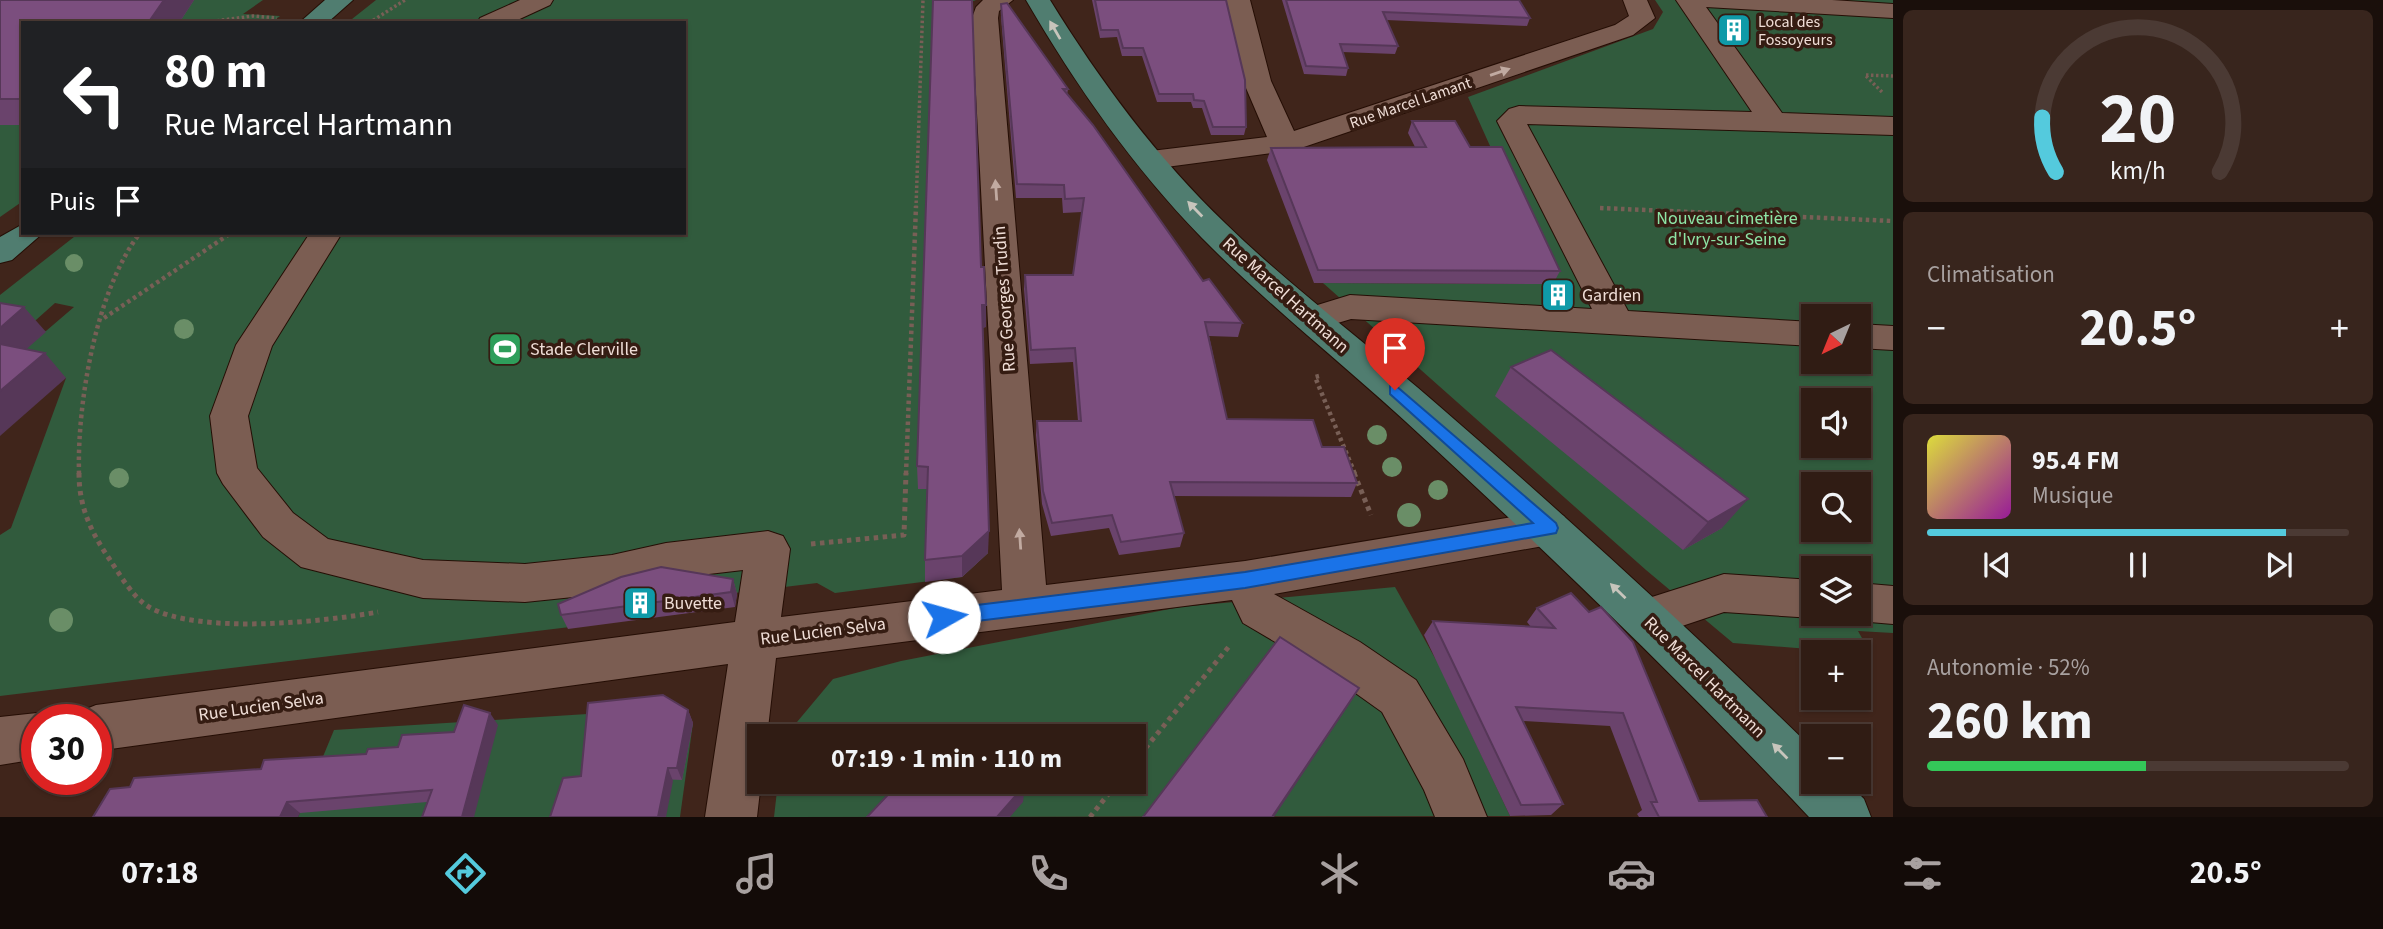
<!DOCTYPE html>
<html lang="fr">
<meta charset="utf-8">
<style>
:root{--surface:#301c14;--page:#38251d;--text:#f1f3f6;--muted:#a8a1a0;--line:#4b3a34;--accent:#54cadd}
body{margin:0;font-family:"Source Sans 3",sans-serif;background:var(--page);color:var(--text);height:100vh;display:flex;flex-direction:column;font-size:26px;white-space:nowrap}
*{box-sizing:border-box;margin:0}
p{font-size:23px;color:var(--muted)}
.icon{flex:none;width:38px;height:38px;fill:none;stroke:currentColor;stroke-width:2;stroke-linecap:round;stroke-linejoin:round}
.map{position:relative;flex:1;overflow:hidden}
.details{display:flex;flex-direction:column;gap:10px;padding:10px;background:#1a0f0b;width:490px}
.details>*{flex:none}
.banner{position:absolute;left:21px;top:21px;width:665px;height:214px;border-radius:0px;box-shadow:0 2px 5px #0004,0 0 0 2px var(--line);background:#202124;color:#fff;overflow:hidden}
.needle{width:46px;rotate:223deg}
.buttons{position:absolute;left:1801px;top:304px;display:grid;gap:14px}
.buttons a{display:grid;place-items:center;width:70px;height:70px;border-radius:0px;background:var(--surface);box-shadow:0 2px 5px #0004,0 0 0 2px var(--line);font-size:35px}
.speed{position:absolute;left:21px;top:704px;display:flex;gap:14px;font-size:35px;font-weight:700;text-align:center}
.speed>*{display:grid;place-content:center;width:91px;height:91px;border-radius:50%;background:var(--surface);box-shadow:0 2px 5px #0004,0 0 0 2px var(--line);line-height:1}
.speed .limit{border:10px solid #d22;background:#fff;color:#111}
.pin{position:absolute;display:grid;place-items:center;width:60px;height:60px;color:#fff;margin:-72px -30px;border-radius:50% 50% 50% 0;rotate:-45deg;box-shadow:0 0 7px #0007}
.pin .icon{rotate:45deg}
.me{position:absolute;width:77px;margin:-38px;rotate:83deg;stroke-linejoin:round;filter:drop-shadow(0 0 5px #0008)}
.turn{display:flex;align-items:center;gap:24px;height:147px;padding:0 28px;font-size:32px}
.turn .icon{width:91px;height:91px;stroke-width:2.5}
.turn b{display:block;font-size:49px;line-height:60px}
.then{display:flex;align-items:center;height:66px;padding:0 28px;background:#0003;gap:14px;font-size:26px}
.big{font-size:52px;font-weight:700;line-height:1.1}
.details .widget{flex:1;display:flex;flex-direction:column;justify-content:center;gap:10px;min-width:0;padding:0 24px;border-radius:10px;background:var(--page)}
.details .dial{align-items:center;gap:0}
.dial svg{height:182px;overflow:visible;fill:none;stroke:var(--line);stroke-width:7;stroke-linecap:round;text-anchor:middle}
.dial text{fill:var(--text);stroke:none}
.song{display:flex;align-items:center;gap:21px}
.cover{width:84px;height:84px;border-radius:10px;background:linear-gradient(135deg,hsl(60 70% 55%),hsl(300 70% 35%))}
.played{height:7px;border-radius:4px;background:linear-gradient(90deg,var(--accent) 85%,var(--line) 85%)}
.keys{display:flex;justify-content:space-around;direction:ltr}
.heat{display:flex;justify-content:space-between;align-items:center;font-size:38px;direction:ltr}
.charge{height:10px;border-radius:5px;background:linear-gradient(90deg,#34c759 52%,var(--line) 0)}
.trip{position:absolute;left:747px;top:724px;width:399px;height:70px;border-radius:0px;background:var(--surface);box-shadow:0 2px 5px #0004,0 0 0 2px var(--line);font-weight:700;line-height:70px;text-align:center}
.menu{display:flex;height:112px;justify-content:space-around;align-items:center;background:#130b08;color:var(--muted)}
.menu .icon{width:49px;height:49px}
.menu .active{color:var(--accent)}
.menu b{font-size:32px;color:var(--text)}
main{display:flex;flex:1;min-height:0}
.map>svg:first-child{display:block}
.green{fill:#315b3d;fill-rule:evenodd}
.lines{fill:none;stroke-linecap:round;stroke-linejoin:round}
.minor-casing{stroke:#250e05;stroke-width:2}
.major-casing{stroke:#250e05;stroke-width:2}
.path-far2{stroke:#785f56;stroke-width:3.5;stroke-dasharray:2.5 2.5;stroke-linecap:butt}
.path-far1{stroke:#785f56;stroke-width:4.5;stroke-dasharray:3.5 3.5;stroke-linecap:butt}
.path{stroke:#785f56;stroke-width:5;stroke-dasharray:4.5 4.5;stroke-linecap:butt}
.minor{fill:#7b5d52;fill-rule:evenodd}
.major{fill:#507d70;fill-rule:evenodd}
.tree{fill:#6a8e67}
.wall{fill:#6a436c}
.shaded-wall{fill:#563758}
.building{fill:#7b4e7e;stroke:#563758;stroke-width:2}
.oneway{fill:#c7c5bc}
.oneway2{fill:#c1aaa1}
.route{fill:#1a73e8;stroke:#114b97;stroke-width:2}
.labels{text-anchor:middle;stroke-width:7;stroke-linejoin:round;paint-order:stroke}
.far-poi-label{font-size:16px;fill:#efddd6;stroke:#351c12;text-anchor:start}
.far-street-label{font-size:16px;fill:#efddd6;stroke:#351c12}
.park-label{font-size:18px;fill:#8de4a5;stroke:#351c12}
.street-label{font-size:18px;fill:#efddd6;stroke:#351c12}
.poi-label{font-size:18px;fill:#efddd6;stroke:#351c12;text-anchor:start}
</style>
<main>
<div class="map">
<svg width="1893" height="817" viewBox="0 0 1893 817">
<rect width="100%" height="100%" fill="#40251b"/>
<!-- green -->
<g class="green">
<path d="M132,0H263L243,14L280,16L271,23H108Z"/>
<path d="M376,0H976L971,2L988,553L962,577L835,593L817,583L710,596L694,612L0,696V535L11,528L66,378L0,365V295L79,233H684V23H347ZM55,303L74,307L46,331L27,328Z"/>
<path d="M1655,0H1893V633L1858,631L1871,654L1733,643L1646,570L1323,283L1552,284L1468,97L1653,29L1663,12ZM1813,317H1858V362H1813ZM1813,401H1858V446H1813ZM1813,485H1858V530H1813ZM1813,569H1858V614H1813Z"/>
<path d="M0,99L17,125H23V201L0,217Z"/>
<path d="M1395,587L1440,667L1510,816L774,817L778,782H1134V737H790L797,722L833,679L901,661L1180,607Z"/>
<path d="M651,710L693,723L680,817H298L334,730Z"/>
</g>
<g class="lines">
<!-- minor casing -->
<g class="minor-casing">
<g id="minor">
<path d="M520,0H553L550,5L511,23H477L480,18Z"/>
<path d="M983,0H1013L999,11L998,18L1046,585L1245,561L1549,511L1564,516L1570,528L1564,540L1549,545L1274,594L1360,642L1416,680L1463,759L1487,817H1435L1424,790L1382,712L1326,672L1243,623L1232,600L776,658L767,737H760L761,782L757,817H705L728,664L96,751V719H75L79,712L96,705L735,622L743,570L666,579L612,593L525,602L423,598L301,567L263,537L223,484L217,473L210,416L236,345L310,233H342L272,346L248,416L257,468L293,513L328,539L423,560L525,564L612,555L666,543L768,531L783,536L790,549L781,617L1002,590L972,18L976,7Z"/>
<path d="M1226,0H1250L1271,81L1294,131L1615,25L1629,16L1623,0H1647L1655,18L1633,35L1295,150L1151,169L1140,166L1136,160L1140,154L1151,151L1267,137L1243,81Z"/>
<path d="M1676,0H1832L1893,4V18L1706,7L1782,113L1893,117V135L1527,124L1628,311L1813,322V346L1351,319L1311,331L1298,327L1293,319L1298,311L1350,295L1592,309L1497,121L1509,109L1519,106L1752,112Z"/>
<path d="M1858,324L1893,326V350L1858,348Z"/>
<path d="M1724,574L1813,580V614H1824L1813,618L1724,612L1646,638L1630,632L1623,618L1630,604Z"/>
<path d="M1858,583L1893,586V624L1858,621L1842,616L1858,614Z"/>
<path d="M37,713L54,719H37V759L0,765V717Z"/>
</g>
</g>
<!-- major casing -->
<g class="major-casing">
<g id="major">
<path d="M325,0H353L327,23H299Z"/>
<path d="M1026,0H1050C1100,81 1157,158 1226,224C1293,289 1369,345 1439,406C1567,517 1692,631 1813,749V782H1847L1864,799L1871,817H1809C1684,684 1552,557 1418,433C1347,367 1270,307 1202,238C1133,167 1076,86 1026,0Z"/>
<path d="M23,224V233H43L12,260L0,263V237Z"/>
</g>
</g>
<!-- path-far2 -->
<g class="path-far2">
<path d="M207,22L253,16L277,18"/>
<path d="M369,23L405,0"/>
<path d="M1882,92L1865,75L1893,76"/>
<path d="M916,208L923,0"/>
</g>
<!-- path-far1 -->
<g class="path-far1">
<path d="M1600,208L1893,221"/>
<path d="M104,318L231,233"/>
<path d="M1319,376L1315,377L1355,474"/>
<path d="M79,474C77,403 96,290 140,233"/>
<path d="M906,474L916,206"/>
</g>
<!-- path -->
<g class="path">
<path d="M79,473C79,506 90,530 108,557C119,573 132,597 149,607C198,635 323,622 378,612"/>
<path d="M1354,473L1371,515"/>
<path d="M811,544L904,535L906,473"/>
<path d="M1134,762L1231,644"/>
<path d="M1090,817L1118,782"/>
</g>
<!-- minor -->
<use href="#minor" class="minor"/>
<!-- major -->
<use href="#major" class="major"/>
</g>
<!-- trees -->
<g class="tree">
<circle cx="74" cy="263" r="9"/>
<circle cx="184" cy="329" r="10"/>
<circle cx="1377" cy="435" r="10"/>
<circle cx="1392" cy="467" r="10"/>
<circle cx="119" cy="478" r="10"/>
<circle cx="1438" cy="490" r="10"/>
<circle cx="1409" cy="515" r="12"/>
<circle cx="61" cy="620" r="12"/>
</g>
<!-- wall -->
<g class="wall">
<path d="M0,0H194L179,23H23V125H0Z"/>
<path d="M1092,0H1226L1246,127L1244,135H1211L1202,108H1193L1191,102H1157L1142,56H1122L1117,37L1100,38Z"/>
<path d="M1282,0H1519L1530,18L1527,26L1386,20L1398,46L1395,54L1342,52L1348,68L1346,76L1304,74Z"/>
<path d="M1001,4L1068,89L1067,95L1203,281L1242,323L1238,337L1209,336L1227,419L1322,447L1357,483L1351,497L1174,496L1184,533L1180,547L1119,555L1109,528L1051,536L1042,504L1036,435L1037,421H1078L1073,362L1030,364L1024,289L1025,275H1073L1082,212L1063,213L1062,198H1016L1001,17Z"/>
<path d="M1412,121L1470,147L1560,271L1553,284L1314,283L1267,160L1271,148L1415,147L1408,133Z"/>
<path d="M981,267L986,327L982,328L988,553L962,577L925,582V560L927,489H918L917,466Z"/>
<path d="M1511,367L1722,528L1683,550L1495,396Z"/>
<path d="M733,579L737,594L735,607L568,629L561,615Z"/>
<path d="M1571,593L1699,801L1767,817H1639L1637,814L1642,810L1610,726L1522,721L1563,804L1551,815L1510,816L1424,635L1433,621L1531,627L1527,622L1537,608Z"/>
<path d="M688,710L693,723L682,780L581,776Z"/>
<path d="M498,725L427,802L300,813L130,787L366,754L454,732Z"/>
</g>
<!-- shaded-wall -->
<g class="shaded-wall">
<path d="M164,0H194L179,23H148Z"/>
<path d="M982,305H986V327L981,328Z"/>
<path d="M24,307L46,332L7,366L0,359V328Z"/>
<path d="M45,353L66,378L0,436V391Z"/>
<path d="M1748,499L1722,528L1683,550L1708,522Z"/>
<path d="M989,531L988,553L962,577V556Z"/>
<path d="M733,579L737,594L735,607L731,592Z"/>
<path d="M1359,688L1348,706L1274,817H1272Z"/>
<path d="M688,710L693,723L682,780L677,768Z"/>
<path d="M490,713L498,725L474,817H462Z"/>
<path d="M668,768L673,781L666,817H658Z"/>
<path d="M1025,785L1023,802L1010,817H997Z"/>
<path d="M287,802L300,813L298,817H280Z"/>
</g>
<!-- building -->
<g class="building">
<path d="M0,0H164L148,23H23V99H0Z"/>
<path d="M933,0H972L981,267H984L986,305H982L989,531L962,556L925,560L928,467L917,466Z"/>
<path d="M1095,0H1226L1245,80L1246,127H1213L1204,101L1194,100L1193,94H1159L1143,48H1123L1118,30H1101Z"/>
<path d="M1286,0H1519L1530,18L1383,12L1398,46L1340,44L1348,68L1306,66Z"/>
<path d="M1007,3L1068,89H1063L1093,125L1203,281L1209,279L1242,323L1205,322L1227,419L1313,420L1322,447H1344L1357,483L1170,482L1184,533L1121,542L1112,515L1052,523L1043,491L1037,421H1081L1075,348L1031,350L1025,275H1073L1084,198L1065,199L1064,185L1017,184L1001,4Z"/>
<path d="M1412,121H1455L1470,147H1502L1560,271L1318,270L1271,148L1426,147Z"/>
<path d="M0,303L24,307L0,328Z"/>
<path d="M0,344L45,353L0,391Z"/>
<path d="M1551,350L1748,499L1708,522L1511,367Z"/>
<path d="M661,567L733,579L731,592L561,615L558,604L621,577Z"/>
<path d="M1571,593L1589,612L1601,607L1633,642L1699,801L1757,800L1767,817H1659L1651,802H1657L1623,713L1516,707L1563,804L1521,805L1433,621L1555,628L1537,608Z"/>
<path d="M1280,637L1359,688L1272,817H1143Z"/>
<path d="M663,695L688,710L677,768H668L658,817H550L563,778L581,776L588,703Z"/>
<path d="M464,705L490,713L462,817H422L432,790L287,802L280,817H93L110,789L130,787L134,778L261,769L264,760L366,754L368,749L398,747L402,735L454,732Z"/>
<path d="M955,726L968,737H944Z"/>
<path d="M900,782H1023L1025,785L997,817H867Z"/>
</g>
<!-- one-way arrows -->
<defs><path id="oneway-solid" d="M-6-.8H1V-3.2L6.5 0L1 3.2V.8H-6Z" transform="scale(1.75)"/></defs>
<g class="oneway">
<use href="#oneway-solid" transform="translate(1055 30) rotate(-120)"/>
<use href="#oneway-solid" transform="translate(1195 209) rotate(-134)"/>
<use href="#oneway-solid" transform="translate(1618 591) rotate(-136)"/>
<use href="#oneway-solid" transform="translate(1780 751) rotate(-135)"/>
</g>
<g class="oneway2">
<use href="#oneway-solid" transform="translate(1500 72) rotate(-19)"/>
<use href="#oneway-solid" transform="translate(996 190) rotate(-94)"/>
<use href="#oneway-solid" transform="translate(1020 539) rotate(-94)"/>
</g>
<!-- route -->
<path class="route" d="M1395,385L1556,523L1558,528L1556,533L1245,588L944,625L938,622L935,617L938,611L944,609L1245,572L1533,523L1390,394V386Z"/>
<!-- icons -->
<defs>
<g id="building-square" transform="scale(1.75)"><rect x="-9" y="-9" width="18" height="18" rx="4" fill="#0f9aa8" stroke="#351c12"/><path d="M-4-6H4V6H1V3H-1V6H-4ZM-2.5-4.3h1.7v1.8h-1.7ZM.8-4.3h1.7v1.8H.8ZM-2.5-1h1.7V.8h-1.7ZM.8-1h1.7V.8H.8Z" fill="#fff"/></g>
<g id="stadium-square" transform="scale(1.75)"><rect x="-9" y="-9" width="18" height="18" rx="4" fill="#2e9e5b" stroke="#351c12"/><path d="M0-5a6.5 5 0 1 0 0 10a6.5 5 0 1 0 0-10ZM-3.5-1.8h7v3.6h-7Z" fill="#fff"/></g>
</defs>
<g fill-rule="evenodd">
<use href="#building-square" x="1734" y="30"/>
<use href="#building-square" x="1558" y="295"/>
<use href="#stadium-square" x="505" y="349"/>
<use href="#building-square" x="640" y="603"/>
</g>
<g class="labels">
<!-- far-poi labels -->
<g class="far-poi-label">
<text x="1758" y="27">Local des<tspan x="1758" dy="18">Fossoyeurs</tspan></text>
</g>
<!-- far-street labels -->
<g class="far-street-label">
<text transform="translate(1410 102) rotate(-19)" y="6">Rue Marcel Lamant</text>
</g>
<!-- park labels -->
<g class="park-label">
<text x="1727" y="224">Nouveau cimetière<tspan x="1727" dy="21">d'Ivry-sur-Seine</tspan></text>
</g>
<!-- street labels -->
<g class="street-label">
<text transform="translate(1286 295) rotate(42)" y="6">Rue Marcel Hartmann</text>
<text transform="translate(1004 299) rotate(-94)" y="6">Rue Georges Trudin</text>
<text transform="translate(823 631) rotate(-7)" y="6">Rue Lucien Selva</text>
<text transform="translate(1705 677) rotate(45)" y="6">Rue Marcel Hartmann</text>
<text transform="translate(261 706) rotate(-8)" y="6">Rue Lucien Selva</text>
</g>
<!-- poi labels -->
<g class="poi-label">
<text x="1582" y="301">Gardien</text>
<text x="530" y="355">Stade Clerville</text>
<text x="664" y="609">Buvette</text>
</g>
</g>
</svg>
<div class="buttons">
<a><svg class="needle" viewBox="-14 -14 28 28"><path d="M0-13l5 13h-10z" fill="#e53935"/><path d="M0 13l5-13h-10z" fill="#a8a1a0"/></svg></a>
<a><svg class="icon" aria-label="sound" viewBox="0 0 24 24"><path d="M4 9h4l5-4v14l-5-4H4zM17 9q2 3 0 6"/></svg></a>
<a><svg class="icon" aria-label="search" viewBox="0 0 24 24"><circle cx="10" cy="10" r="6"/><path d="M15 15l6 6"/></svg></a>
<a><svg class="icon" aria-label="layers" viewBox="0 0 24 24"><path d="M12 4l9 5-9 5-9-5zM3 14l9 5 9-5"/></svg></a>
<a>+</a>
<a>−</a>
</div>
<div class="speed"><div class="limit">30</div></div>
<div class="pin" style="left:1395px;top:390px;background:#d93025"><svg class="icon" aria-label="arrive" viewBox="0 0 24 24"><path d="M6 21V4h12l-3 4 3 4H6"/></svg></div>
<svg class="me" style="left:944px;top:617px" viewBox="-20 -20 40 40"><circle r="19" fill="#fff"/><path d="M0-13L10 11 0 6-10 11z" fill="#1a73e8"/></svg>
<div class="trip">07:19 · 1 min · 110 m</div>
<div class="banner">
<div class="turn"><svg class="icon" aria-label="left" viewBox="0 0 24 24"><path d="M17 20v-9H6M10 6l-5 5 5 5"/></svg><div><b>80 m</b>Rue Marcel Hartmann</div></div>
<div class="then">Puis<svg class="icon" aria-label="arrive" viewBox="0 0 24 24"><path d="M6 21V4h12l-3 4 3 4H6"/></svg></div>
</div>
</div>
<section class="details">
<div class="widget dial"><svg viewBox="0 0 100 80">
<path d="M14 69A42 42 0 1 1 86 69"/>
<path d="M14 69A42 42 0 0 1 8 45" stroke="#54cadd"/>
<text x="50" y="56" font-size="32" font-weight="700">20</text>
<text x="50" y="72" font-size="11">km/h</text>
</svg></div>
<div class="widget"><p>Climatisation</p>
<div class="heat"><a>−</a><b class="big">20.5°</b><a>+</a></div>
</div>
<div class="widget">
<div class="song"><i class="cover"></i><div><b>95.4 FM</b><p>Musique</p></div></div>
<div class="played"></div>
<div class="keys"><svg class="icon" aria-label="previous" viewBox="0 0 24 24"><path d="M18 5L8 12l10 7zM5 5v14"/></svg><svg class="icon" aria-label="pause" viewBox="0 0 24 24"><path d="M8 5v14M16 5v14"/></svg><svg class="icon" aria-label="next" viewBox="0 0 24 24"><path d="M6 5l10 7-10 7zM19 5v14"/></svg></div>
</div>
<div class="widget"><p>Autonomie · 52%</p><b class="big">260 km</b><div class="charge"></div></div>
</section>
</main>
<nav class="menu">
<b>07:18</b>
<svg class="icon active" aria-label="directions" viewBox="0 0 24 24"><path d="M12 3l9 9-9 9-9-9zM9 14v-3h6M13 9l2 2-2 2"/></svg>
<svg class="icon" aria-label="music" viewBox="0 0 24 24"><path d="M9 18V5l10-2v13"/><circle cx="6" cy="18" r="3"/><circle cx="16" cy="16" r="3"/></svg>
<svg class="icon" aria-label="phone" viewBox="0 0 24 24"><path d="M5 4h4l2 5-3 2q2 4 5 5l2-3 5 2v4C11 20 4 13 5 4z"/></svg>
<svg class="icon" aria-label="climate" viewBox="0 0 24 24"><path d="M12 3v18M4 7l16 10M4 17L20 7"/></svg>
<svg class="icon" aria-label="car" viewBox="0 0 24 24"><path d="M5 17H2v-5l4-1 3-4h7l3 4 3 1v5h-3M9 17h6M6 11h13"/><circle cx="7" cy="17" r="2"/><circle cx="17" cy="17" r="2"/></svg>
<svg class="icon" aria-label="filters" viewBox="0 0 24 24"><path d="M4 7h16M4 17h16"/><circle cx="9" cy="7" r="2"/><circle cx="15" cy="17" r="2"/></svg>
<b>20.5°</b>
</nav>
